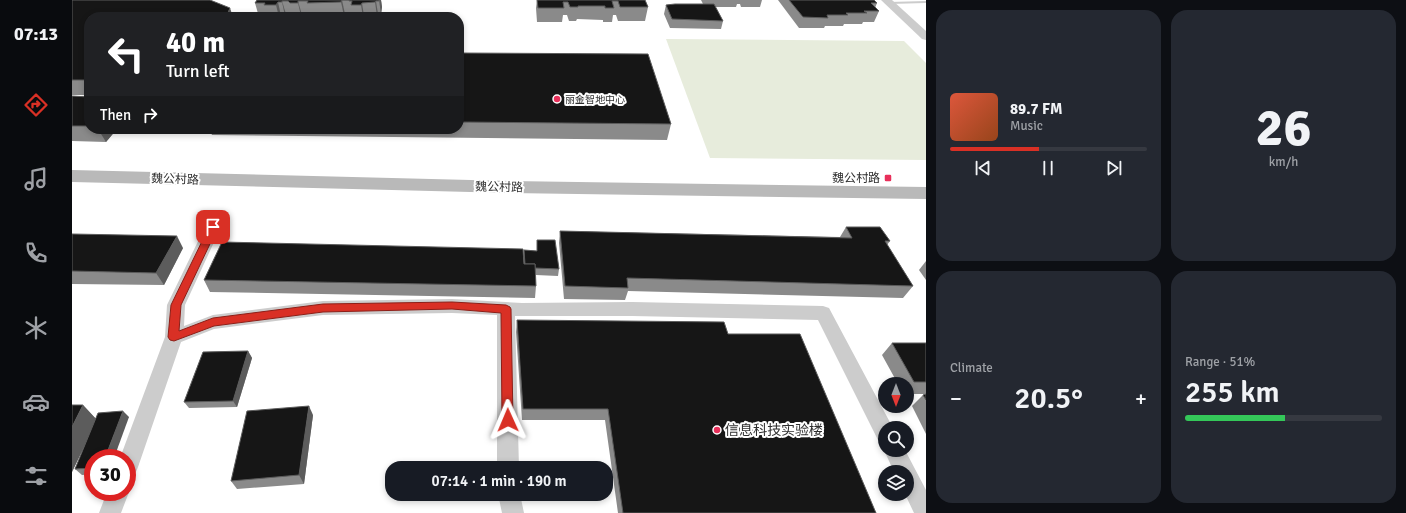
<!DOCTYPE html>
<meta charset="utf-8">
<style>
:root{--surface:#171b24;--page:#242831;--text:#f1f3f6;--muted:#9ea1a6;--line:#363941;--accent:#d93025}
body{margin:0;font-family:Signika,"Noto Sans SC",sans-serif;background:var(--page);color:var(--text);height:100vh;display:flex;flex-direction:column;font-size:15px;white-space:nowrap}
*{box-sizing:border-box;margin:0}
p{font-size:13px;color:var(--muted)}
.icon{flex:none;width:22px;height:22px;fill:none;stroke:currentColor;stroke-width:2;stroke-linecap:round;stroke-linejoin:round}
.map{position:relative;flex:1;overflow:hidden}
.sheet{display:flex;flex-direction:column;gap:10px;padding:10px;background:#0d0f14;width:480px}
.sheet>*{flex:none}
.top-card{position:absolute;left:12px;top:12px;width:380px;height:122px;border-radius:16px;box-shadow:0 2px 6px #0003;background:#202124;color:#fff;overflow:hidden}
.needle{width:26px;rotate:180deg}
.controls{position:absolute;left:806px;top:377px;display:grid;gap:8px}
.controls a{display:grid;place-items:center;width:36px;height:36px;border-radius:50%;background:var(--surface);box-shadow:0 2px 6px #0003;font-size:20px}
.speed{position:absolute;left:12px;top:449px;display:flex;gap:8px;font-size:20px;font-weight:700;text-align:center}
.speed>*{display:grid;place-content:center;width:52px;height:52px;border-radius:50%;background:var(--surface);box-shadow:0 2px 6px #0003;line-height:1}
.speed .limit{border:6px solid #d22;background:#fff;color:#111}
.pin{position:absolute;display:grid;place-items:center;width:34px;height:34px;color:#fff;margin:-17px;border-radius:8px;box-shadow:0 2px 6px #0006}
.me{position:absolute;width:44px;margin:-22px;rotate:359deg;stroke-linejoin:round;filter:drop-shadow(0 0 3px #0008)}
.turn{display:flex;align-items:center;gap:14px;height:84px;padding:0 16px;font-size:18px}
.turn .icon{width:52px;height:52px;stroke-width:2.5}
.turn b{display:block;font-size:28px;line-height:34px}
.then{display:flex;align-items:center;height:38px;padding:0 16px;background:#0003;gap:8px;font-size:15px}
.big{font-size:30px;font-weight:600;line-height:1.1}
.sheet .tile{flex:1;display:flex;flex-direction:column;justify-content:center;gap:6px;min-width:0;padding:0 14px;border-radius:16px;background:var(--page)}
.sheet .dial{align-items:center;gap:0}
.dial b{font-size:52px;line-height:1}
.song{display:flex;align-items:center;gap:12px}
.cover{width:48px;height:48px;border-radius:6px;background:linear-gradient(135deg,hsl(10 70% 55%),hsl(20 70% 35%))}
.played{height:4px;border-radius:2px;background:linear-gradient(90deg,var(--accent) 45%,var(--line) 45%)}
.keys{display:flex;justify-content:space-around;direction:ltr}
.heat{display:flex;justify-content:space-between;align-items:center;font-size:22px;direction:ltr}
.charge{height:6px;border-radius:3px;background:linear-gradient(90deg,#34c759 51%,var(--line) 0)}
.sheet .tiles{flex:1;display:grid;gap:10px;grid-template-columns:repeat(2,1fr)}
.trip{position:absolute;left:313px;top:461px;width:228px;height:40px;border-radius:16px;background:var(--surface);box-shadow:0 2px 6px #0003;font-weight:600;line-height:40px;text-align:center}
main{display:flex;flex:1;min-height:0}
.tab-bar{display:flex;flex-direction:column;width:72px;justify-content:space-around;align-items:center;background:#090b0e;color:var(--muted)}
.tab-bar .icon{width:28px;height:28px}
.tab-bar .active{color:var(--accent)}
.tab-bar b{font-size:18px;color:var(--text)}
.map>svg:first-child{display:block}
.green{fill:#e7ecdc}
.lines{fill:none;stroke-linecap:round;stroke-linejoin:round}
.lane{fill:#ccc;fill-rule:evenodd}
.street{fill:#ccc;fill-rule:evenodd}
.secondary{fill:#b9b9b9;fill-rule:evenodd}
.wall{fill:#8a8a8a}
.shaded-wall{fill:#5c5c5c}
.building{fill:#161616;stroke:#5c5c5c}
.route{fill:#d93025;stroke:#8d1f18}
.poi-dot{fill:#e82f5a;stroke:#fff;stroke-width:1.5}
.labels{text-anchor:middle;stroke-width:4;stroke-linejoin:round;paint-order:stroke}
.far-poi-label{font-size:10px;fill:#2f2f2f;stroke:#fff;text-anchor:start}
.poi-label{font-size:12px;fill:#2f2f2f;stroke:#fff;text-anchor:end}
.street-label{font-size:12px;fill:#2f2f2f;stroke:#fff}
.near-poi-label{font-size:14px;fill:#2f2f2f;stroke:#fff;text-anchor:start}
</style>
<main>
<nav class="tab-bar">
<b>07:13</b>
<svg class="icon active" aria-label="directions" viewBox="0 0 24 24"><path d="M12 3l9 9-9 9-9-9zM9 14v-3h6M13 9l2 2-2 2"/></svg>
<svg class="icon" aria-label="music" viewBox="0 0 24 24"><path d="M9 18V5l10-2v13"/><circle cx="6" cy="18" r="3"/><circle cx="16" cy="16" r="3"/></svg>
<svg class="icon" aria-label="phone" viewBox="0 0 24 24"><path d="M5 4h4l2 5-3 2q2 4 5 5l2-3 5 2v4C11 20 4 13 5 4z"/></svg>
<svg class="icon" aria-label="climate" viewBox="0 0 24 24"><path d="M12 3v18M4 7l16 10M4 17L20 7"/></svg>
<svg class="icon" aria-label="car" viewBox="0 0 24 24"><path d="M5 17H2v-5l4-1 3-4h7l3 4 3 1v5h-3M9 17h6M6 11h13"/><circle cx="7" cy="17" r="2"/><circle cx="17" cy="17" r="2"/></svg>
<svg class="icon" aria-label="filters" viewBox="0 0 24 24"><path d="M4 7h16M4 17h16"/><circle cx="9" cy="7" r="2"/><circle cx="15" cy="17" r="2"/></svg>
</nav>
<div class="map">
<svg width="854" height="513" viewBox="0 0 854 513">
<rect width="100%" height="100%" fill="#fff"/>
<!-- green -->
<path class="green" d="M594,39L832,41L854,63V160L638,158Z"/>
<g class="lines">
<!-- lane -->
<path class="lane" d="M854,1V3L817,4L815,3L817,2Z"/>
<!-- street -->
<g class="street">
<path d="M809,0H820L854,31V40L850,39Z"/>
<path d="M141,222L146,223L149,227L113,305L112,326L141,315L251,301L380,299L450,303L560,302L751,306L757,308L821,428H813V442L806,440L746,320L560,316H443L447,468H425V315L380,313L251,315L142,329L109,342L66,467L63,474L55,477V458H48L93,337L95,305L133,227L136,223Z"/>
<path d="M813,447V450H833L854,490V513H842L833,494H835V472H822L812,450Z"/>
<path d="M55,487L57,492L49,513H27L35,492H55Z"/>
<path d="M426,494H448L452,513H430Z"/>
</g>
<!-- secondary -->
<path class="secondary" d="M0,170L438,181L854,187V199L438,193L0,182Z"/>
</g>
<!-- wall -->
<g class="wall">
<path d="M0,0L17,17V95H0Z"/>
<path d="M185,0H309L310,7L309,14H306L305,16L281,17V15H280L279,14H273L272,16H238V15H230L229,16H221L219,14H214L213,16H209V17H187L183,3Z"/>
<path d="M465,0H573L576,7L573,21H546L544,15H541L540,22H531V20L505,19L504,21H497L495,15H491L490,22H465L464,8Z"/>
<path d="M629,0H690L688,7H669L668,4H665L664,7H643L651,21L649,29L598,28L592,14L594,5L631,4Z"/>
<path d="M706,0H802L805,3L803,8L807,11L802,22H791L790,24H772L771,26H753L752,28H727Z"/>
<path d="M387,53L599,124L595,140L140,135L137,129H387Z"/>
<path d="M0,96L17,97V129H45L34,142L0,141Z"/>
<path d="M774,227L818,241L815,245L841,286L831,298L556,291L553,300L492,299L487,243L488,231L768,237Z"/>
<path d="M0,234L111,248L92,285L0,284Z"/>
<path d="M465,240L487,269L486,276L464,275V286L463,298L138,292L132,280L452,264V250L465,251Z"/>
<path d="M854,261V280L847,270Z"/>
<path d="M445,320L656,334L804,513H546L533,420H450L444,332Z"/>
<path d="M820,343H854V394H835V384H826L810,355Z"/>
<path d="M176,351L180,358L165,407L117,408L112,402Z"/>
<path d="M854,394V434L840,406L851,395Z"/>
<path d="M11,405L24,419L57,417L21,458V474L10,475L3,469L16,438L0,472Z"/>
<path d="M241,415L232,484L165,489L159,481Z"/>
</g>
<!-- shaded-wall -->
<g class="shaded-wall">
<path d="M270,0L273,14L272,16L269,2Z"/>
<path d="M307,0H309L310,7L309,14Z"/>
<path d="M210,1L214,14L213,16L210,2Z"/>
<path d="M226,1L230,15L229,16L226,3Z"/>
<path d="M304,1L306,14L305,16L303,2Z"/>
<path d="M206,2L209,16V17H207L204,5Z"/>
<path d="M290,3L292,16V17H291L289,5Z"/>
<path d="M158,8L161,17H154Z"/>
<path d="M26,129H45L34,142Z"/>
<path d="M105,236L111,248L92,285L84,273Z"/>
<path d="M176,351L180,358L165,407L161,401Z"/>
<path d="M11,405L25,420L0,472V427Z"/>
<path d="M237,406L241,415L232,484L227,475Z"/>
<path d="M51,411L57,417L42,458H33Z"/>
</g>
<!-- building -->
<g class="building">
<path d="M0,0H138L158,8L154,17H17V80H0Z"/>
<path d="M185,0H307V1H304L303,2L290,3L289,5H279L280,1H277V0H270L269,2L235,3L236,1H226V3H218L216,1H210V2H206L204,5H192L193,3H183Z"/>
<path d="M465,0H573L576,7H548L546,1H540L542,8H533V6H506V7H498L496,2H491L492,8H466Z"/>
<path d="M717,0H802L805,3H799L807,11H792L795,13H774L776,15H755L756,18L731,17Z"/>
<path d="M603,4H642L651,21L600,19L594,5Z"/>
<path d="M387,53L576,54L599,124L387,122Z"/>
<path d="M0,96L17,97V126H0Z"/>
<path d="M774,227H808L818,241H813L841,286L555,278L556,288L493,286L488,231L780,238Z"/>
<path d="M0,234L105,236L84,273L0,271Z"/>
<path d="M465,240H483L487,269L463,268V264H453L452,250L465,251Z"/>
<path d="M150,242L451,249L452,264H463L464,286L132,280Z"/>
<path d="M445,320L652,322L656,334H728L804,513H551L536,409H451Z"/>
<path d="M820,343H854V382H842Z"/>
<path d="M176,351L161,401L112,402L131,352Z"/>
<path d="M854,394V400L851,395Z"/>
<path d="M0,405H11L0,427Z"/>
<path d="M237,406L227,475L159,481L175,411Z"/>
<path d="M51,411L33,458H21V468L3,469L26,413Z"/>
</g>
<!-- route -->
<path class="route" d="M141,224L146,227L109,305L107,331L141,318L251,304L380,302L434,305L438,307L439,309L441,420L440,424L436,426L432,424L430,420L429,313L380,309L251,312L142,326L102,341L98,340L96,337L99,305L137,227Z"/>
<!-- markers -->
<g class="poi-dot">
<circle cx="485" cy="99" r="4"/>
<rect x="812" y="174" width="8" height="8" rx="2"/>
<circle cx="645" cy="430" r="4"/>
</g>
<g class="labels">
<!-- far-poi labels -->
<g class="far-poi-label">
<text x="493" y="103">丽金智地中心</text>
</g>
<!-- poi labels -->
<g class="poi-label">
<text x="808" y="182">魏公村路</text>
</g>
<!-- street labels -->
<g class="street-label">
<text transform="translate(103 179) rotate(2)" y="4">魏公村路</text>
<text transform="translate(427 187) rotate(1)" y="4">魏公村路</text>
</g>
<!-- near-poi labels -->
<g class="near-poi-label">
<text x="653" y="435">信息科技实验楼</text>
</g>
</g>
</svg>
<div class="controls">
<a><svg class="needle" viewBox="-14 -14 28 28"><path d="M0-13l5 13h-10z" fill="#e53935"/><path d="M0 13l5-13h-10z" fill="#9ea1a6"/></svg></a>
<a><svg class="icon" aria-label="search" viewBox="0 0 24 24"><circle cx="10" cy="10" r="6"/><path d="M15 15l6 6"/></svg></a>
<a><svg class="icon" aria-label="layers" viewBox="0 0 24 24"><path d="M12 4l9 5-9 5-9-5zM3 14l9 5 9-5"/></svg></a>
</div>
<div class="speed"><div class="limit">30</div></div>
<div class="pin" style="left:141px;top:227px;background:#d93025"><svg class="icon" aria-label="arrive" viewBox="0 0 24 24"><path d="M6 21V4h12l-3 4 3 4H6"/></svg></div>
<svg class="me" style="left:436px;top:420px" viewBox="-20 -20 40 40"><path d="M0-17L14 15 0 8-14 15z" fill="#d93025" stroke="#fff" stroke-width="4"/></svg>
<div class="trip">07:14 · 1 min · 190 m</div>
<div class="top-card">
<div class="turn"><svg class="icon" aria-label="left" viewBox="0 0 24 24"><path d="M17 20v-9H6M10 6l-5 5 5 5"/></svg><div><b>40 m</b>Turn left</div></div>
<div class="then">Then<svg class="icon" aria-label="right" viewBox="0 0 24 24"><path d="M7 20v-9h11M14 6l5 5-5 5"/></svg></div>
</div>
</div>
<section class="sheet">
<div class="tiles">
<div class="tile">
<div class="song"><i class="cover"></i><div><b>89.7 FM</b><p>Music</p></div></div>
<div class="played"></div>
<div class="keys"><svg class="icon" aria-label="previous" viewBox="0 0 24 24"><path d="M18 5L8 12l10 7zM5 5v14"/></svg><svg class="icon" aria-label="pause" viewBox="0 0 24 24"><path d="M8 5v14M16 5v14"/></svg><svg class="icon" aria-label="next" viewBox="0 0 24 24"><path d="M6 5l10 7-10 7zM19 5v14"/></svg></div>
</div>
<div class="tile dial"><b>26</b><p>km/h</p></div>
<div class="tile"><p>Climate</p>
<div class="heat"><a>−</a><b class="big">20.5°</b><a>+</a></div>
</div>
<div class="tile"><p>Range · 51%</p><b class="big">255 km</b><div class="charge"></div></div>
</div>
</section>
</main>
